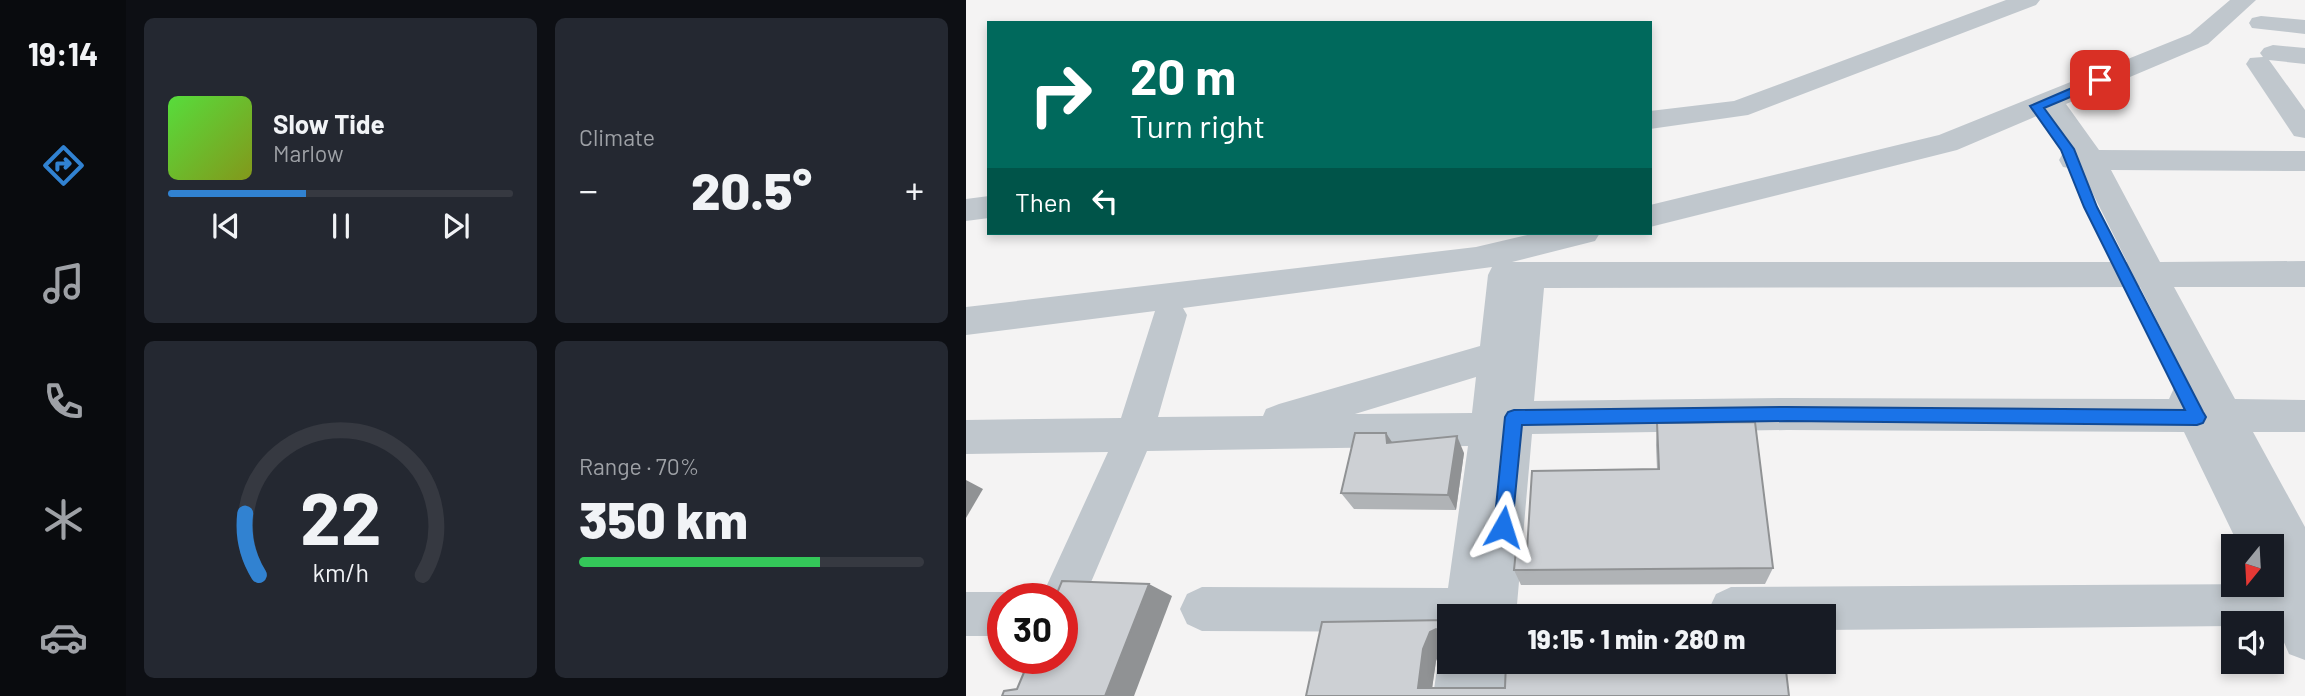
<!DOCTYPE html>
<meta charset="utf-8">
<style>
:root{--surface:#171b24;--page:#242831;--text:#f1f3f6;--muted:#9ea1a6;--line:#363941;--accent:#3182d1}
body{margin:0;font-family:Barlow,sans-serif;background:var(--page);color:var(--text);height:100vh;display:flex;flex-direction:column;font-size:26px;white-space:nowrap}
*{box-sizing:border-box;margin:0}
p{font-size:23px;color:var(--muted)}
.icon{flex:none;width:38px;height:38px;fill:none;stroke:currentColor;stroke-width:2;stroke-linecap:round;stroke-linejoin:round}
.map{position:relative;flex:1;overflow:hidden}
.side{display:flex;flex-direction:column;gap:18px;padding:18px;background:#0d0f14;width:840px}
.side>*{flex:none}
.banner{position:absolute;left:21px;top:21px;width:665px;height:214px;border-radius:0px;box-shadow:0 4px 10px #0003;background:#00695c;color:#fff;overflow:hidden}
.needle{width:46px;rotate:198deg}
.fabs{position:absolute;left:1255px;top:534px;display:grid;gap:14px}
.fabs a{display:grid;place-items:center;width:63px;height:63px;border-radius:0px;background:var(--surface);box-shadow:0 4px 10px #0003;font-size:35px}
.speed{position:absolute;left:21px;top:583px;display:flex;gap:14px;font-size:35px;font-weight:700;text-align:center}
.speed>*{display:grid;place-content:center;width:91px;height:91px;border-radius:50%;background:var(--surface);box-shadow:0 4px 10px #0003;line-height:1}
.speed .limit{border:10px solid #d22;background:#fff;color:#111}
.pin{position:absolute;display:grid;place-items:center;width:60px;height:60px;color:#fff;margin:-30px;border-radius:14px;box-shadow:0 4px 10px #0006}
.me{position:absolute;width:77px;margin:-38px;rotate:6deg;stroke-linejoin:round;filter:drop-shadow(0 0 5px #0008)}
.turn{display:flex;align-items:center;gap:24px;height:147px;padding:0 28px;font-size:32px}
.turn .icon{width:91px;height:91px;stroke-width:2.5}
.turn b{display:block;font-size:49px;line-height:60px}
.then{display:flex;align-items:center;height:66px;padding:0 28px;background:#0003;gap:14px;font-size:26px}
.big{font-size:52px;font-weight:800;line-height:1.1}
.side .widget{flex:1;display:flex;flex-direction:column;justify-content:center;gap:10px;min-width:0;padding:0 24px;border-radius:10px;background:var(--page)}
.side .dial{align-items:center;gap:0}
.dial svg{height:182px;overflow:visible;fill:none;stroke:var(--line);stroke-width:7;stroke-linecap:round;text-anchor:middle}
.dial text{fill:var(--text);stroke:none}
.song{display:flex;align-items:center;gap:21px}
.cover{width:84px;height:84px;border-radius:10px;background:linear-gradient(135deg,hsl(110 70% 55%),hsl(70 70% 35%))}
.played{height:7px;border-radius:4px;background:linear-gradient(90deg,var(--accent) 40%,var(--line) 40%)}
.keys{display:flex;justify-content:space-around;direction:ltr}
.heat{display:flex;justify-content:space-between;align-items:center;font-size:38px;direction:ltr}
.charge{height:10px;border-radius:5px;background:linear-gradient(90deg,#34c759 70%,var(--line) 0)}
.side .tiles{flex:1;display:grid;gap:18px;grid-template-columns:repeat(2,1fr)}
.trip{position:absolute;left:471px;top:604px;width:399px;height:70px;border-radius:0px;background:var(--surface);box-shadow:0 4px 10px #0003;font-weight:800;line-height:70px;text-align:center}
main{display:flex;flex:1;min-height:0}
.tabs{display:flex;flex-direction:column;width:126px;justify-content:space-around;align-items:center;background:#090b0e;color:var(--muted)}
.tabs .icon{width:49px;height:49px}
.tabs .current{color:var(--accent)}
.tabs b{font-size:32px;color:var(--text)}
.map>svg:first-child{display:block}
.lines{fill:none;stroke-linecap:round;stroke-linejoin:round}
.minor{fill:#c0c7cd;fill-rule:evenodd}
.wall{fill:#b0b3b6}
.shaded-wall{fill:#909294}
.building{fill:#cdd0d4;stroke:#909294;stroke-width:2}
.route{fill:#1a73e8;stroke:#114b97;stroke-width:2}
</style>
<main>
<nav class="tabs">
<b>19:14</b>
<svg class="icon current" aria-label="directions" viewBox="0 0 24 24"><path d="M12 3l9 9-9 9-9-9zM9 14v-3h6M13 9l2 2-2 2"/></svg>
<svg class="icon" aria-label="music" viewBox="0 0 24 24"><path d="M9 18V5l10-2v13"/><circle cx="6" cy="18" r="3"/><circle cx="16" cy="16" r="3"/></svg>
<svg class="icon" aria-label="phone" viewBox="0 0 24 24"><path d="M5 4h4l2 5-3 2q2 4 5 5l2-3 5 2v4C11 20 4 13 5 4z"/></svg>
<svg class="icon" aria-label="climate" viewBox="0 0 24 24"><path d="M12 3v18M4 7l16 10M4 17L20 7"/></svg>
<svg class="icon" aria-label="car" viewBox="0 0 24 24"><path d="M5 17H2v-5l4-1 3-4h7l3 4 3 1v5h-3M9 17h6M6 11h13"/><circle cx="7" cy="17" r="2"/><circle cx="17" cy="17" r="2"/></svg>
</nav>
<section class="side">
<div class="tiles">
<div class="widget">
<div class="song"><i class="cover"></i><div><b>Slow Tide</b><p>Marlow</p></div></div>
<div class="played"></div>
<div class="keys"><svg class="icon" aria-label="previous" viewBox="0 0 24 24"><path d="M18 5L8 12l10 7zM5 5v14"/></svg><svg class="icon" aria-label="pause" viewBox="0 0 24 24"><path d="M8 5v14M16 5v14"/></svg><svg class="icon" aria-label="next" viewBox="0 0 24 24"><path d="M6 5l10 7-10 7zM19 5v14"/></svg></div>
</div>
<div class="widget"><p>Climate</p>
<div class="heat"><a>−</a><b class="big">20.5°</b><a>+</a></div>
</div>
<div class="widget dial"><svg viewBox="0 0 100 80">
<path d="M14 69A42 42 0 1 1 86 69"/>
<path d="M14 69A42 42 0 0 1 8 42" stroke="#3182d1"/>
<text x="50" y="56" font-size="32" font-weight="700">22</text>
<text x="50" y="72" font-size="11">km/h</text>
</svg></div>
<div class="widget"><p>Range · 70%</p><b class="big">350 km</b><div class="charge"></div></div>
</div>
</section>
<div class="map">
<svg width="1339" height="696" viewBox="0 0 1339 696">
<rect width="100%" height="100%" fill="#f4f3f3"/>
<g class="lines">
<!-- minor -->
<g class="minor">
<path d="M1040,0H1074L1070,5L782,115L684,129V111L768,101Z"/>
<path d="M1264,0H1290L1242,44L1100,104L1133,150L1339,151V171L1145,170L1194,262L1339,261V287H1208L1269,399L1339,400V432H1287L1339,527V660L1323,654L1311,626H1306V623H1267V626L858,630V616H746L743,609L750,594L765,587L1306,584V546H1273L1218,432L821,430L566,434L550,616H483V632L236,631L221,624L214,609L221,594L236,587L482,588L502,446L181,451L111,615L96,621V598H75L142,452L0,454V420L155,418L189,311L0,335V307L510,247L570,233H634L629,241L546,262H1161L1115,170L1097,167L1093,160L1097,153L1104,151L1078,113L991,150L684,227V205L973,135L1224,34ZM526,267L522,275L514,346L313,404L300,409L297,416L192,417L221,315L217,308ZM1174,287L1223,384L1208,388L1203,399L821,398L568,401L578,288ZM510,377L506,413L389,414Z"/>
<path d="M1295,16L1339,20V34L1286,28L1283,23L1286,18Z"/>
<path d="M1307,45L1339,48V64L1303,60L1339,110V138L1328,136L1280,64L1284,58L1297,57L1294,53L1298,48Z"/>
<path d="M23,196V218L0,221V199Z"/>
<path d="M0,592H37L52,598H37V636H0Z"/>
<path d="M483,644V662H547L545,696H467L472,662L479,646Z"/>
</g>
</g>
<!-- wall -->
<g class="wall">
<path d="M691,423L807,568L799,584L555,585L548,570L561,550L691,469L690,445Z"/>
<path d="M420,433L426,442L498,453L490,510L388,509L375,493Z"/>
<path d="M483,620V657L475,649L470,661L466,688L823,696H340Z"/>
</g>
<!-- shaded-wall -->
<g class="shaded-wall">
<path d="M420,433L431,450L421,443Z"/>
<path d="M491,436L498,453L490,510L482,495Z"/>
<path d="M0,480L17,489L0,518Z"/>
<path d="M183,584L206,596L168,696H139Z"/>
<path d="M470,629L482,642L477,645L470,661L465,696L452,688L457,649L464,632Z"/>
</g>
<!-- building -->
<g class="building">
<path d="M789,422L807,568L548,570L550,550H561L566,471L693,469L691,423Z"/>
<path d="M389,433H420L421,443L491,436L482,495L375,493Z"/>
<path d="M96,581L183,584L139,696H36L38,691L51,689L64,658H96V598H89Z"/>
<path d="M488,605H811L813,616H487Z"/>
<path d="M483,620V648H474V631L470,629L464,632L457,649L452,688H539L540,662H819L823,696H340L356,622Z"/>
</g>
<!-- route -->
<path class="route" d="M1134,76L1140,80L1138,83L1078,108L1108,149L1131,207L1237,412L1240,417L1237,423L1231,425L821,421L556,425L546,527L544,534L537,536L531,534L528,527L539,417L542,412L548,410L821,407L1219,410L1118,207L1095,150L1064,106Z"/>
</svg>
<div class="fabs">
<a><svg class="needle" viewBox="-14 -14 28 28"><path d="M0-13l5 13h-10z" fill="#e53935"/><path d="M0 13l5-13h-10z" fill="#9ea1a6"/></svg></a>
<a><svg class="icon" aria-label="sound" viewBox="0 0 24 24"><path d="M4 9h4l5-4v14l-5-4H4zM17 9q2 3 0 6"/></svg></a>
</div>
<div class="speed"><div class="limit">30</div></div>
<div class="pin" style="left:1134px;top:80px;background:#d93025"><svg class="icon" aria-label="arrive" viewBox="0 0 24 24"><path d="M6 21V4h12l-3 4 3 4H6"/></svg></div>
<svg class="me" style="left:537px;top:527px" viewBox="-20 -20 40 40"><path d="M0-17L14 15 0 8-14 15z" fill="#1a73e8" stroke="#fff" stroke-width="4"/></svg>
<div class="trip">19:15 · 1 min · 280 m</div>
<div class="banner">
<div class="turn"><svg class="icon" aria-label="right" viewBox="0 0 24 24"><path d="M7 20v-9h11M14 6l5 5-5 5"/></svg><div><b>20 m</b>Turn right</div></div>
<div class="then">Then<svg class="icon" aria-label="left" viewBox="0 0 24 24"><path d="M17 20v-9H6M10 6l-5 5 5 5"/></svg></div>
</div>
</div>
</main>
